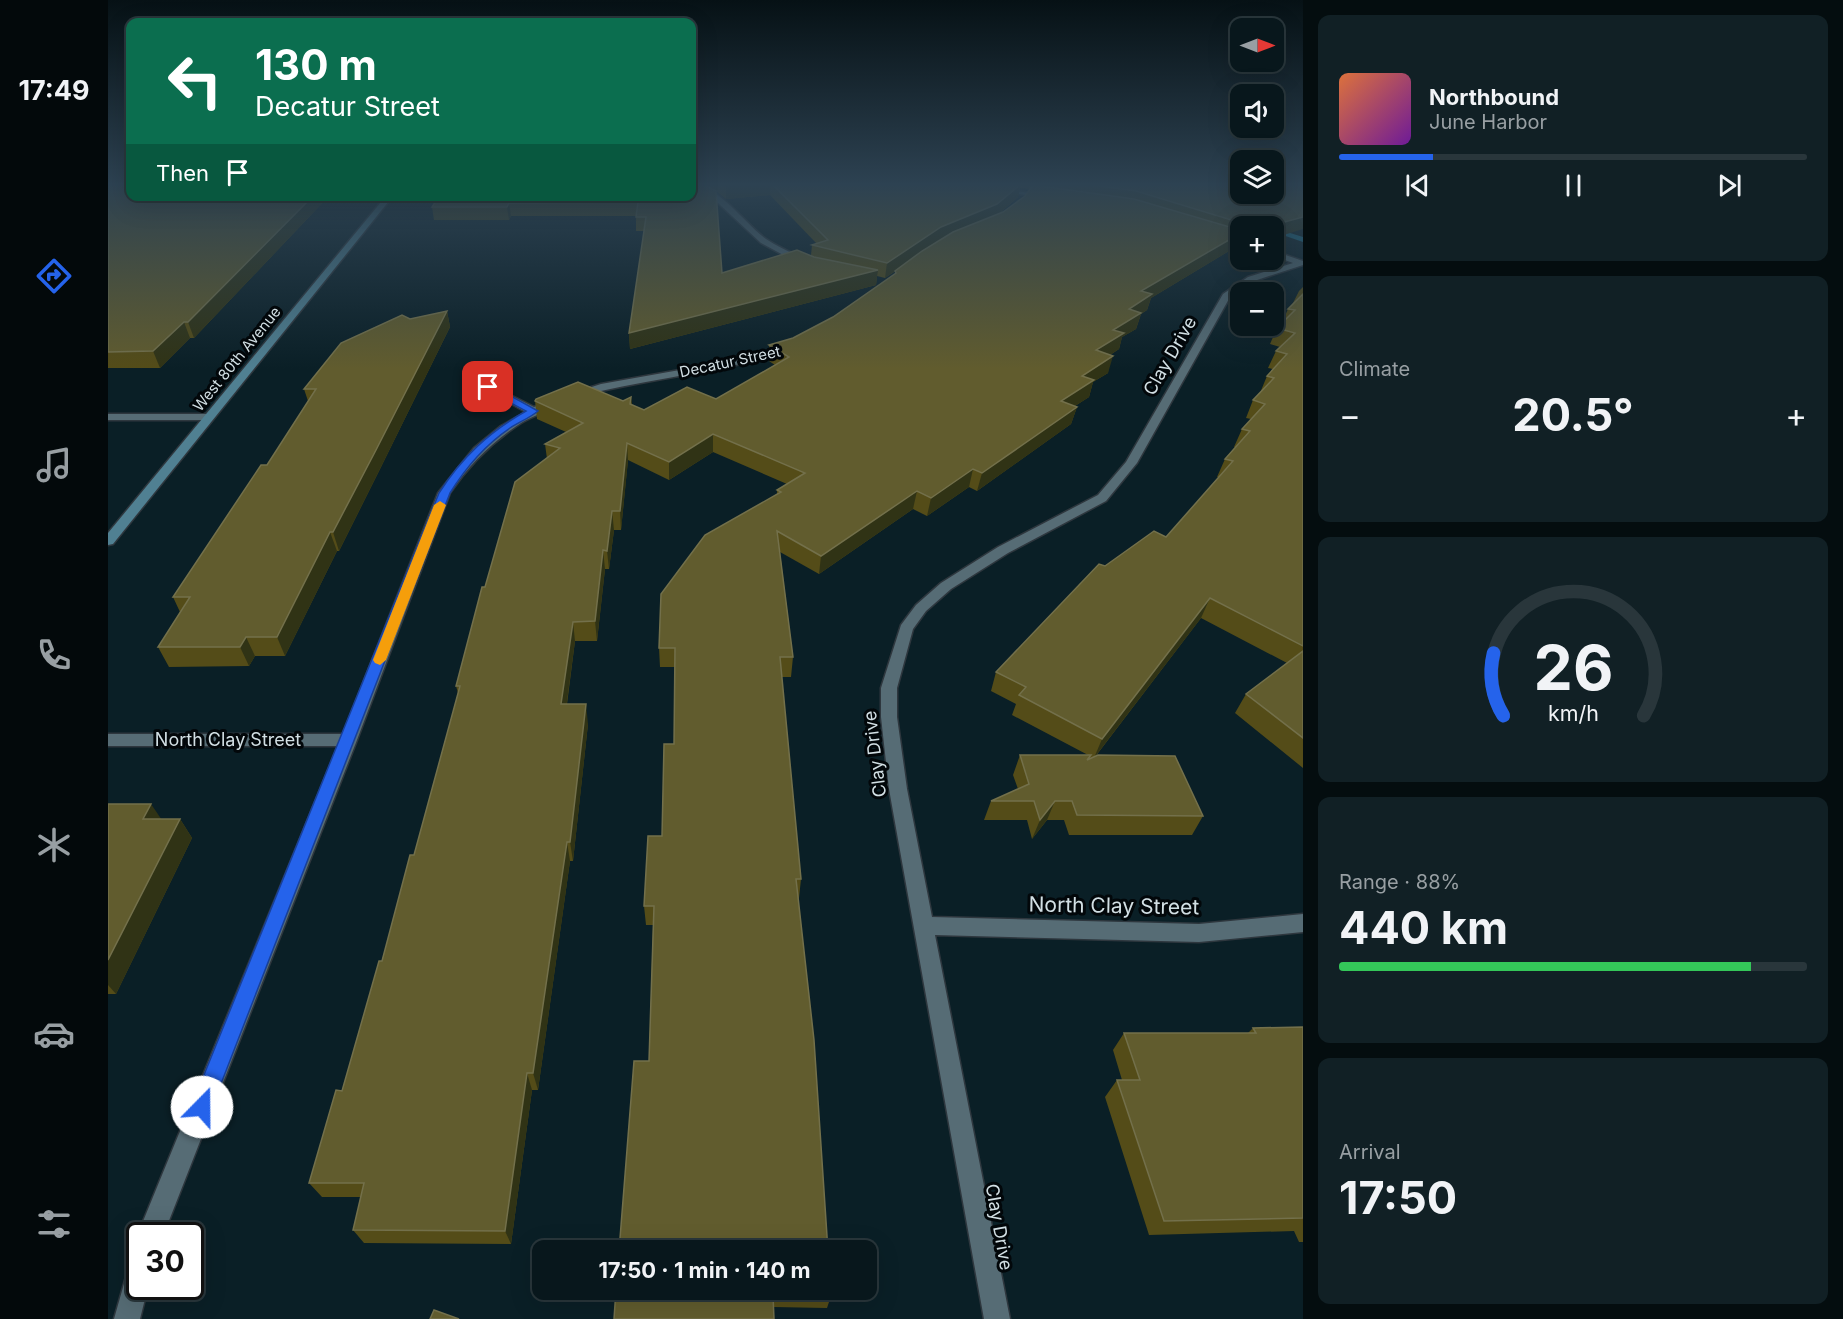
<!DOCTYPE html>
<meta charset="utf-8">
<style>
:root{--surface:#08171c;--page:#112025;--text:#f1f3f6;--muted:#989fa3;--line:#29363b;--accent:#2563eb}
body{margin:0;font-family:Inter,sans-serif;background:var(--page);color:var(--text);height:100vh;display:flex;flex-direction:column;font-size:22px;white-space:nowrap}
*{box-sizing:border-box;margin:0}
p{font-size:20px;color:var(--muted)}
.icon{flex:none;width:33px;height:33px;fill:none;stroke:currentColor;stroke-width:2;stroke-linecap:round;stroke-linejoin:round}
.map{position:relative;flex:1;overflow:hidden}
.sheet{display:flex;flex-direction:column;gap:15px;padding:15px;background:#040d0f;width:540px}
.sheet>*{flex:none}
.guide{position:absolute;left:18px;top:18px;width:570px;height:183px;border-radius:12px;box-shadow:0 6px 24px #0002,0 0 0 2px var(--line);background:#0b6e4f;color:#fff;overflow:hidden}
.needle{width:39px;rotate:90deg}
.tools{position:absolute;left:1122px;top:18px;display:grid;gap:12px}
.tools a{display:grid;place-items:center;width:54px;height:54px;border-radius:12px;background:var(--surface);box-shadow:0 6px 24px #0002,0 0 0 2px var(--line);font-size:30px}
.speed{position:absolute;left:18px;top:1222px;display:flex;gap:12px;font-size:30px;font-weight:700;text-align:center}
.speed>*{display:grid;place-content:center;width:78px;height:78px;border-radius:50%;background:var(--surface);box-shadow:0 6px 24px #0002,0 0 0 2px var(--line);line-height:1}
.speed .limit{border:3px solid #111;border-radius:9px;background:#fff;color:#111}
.pin{position:absolute;display:grid;place-items:center;width:51px;height:51px;color:#fff;margin:-26px;border-radius:12px;box-shadow:0 3px 9px #0006}
.me{position:absolute;width:66px;margin:-33px;rotate:22deg;stroke-linejoin:round;filter:drop-shadow(0 0 4px #0008)}
.turn{display:flex;align-items:center;gap:21px;height:126px;padding:0 30px;font-size:27px}
.turn .icon{width:78px;height:78px;stroke-width:2.5}
.turn b{display:block;font-size:42px;line-height:51px}
.then{display:flex;align-items:center;height:57px;padding:0 30px;background:#0003;gap:12px;font-size:22px}
.big{font-size:45px;font-weight:700;line-height:1.1}
.sheet .widget{flex:1;display:flex;flex-direction:column;justify-content:center;gap:9px;min-width:0;padding:0 21px;border-radius:12px;background:var(--page)}
.sheet .dial{align-items:center;gap:0}
.dial svg{height:156px;overflow:visible;fill:none;stroke:var(--line);stroke-width:7;stroke-linecap:round;text-anchor:middle}
.dial text{fill:var(--text);stroke:none}
.song{display:flex;align-items:center;gap:18px}
.cover{width:72px;height:72px;border-radius:9px;background:linear-gradient(135deg,hsl(20 70% 55%),hsl(280 70% 35%))}
.played{height:6px;border-radius:3px;background:linear-gradient(90deg,var(--accent) 20%,var(--line) 20%)}
.keys{display:flex;justify-content:space-around;direction:ltr}
.heat{display:flex;justify-content:space-between;align-items:center;font-size:33px;direction:ltr}
.charge{height:9px;border-radius:4px;background:linear-gradient(90deg,#34c759 88%,var(--line) 0)}
.trip{position:absolute;left:424px;top:1240px;width:345px;height:60px;border-radius:12px;background:var(--surface);box-shadow:0 6px 24px #0002,0 0 0 2px var(--line);font-weight:700;line-height:60px;text-align:center}
main{display:flex;flex:1;min-height:0}
.dock{display:flex;flex-direction:column;width:108px;justify-content:space-around;align-items:center;background:#03090b;color:var(--muted)}
.dock .icon{width:42px;height:42px}
.dock .selected{color:var(--accent)}
.dock b{font-size:27px;color:var(--text)}
.map>svg:first-child{display:block}
.lines{fill:none;stroke-linecap:round;stroke-linejoin:round}
.stream{fill:#1a728f;fill-rule:evenodd}
.street-casing{stroke:#2e373e;stroke-width:3}
.secondary-casing{stroke:#2e373e;stroke-width:3}
.street{fill:#566c75;fill-rule:evenodd}
.secondary{fill:#508092;fill-rule:evenodd}
.wall{fill:#544c18;fill-rule:evenodd}
.shaded-wall{fill:#303315}
.building{fill:#615c2e;stroke:#73704b;stroke-width:1.5}
.route{fill:#2563eb;stroke:#184099;stroke-width:1.5}
.slow{fill:#f59e0b}
.labels{text-anchor:middle;stroke-width:6;stroke-linejoin:round;paint-order:stroke}
.far-street-label{font-size:15px;fill:#d2dfe4;stroke:#02070a}
.street-label{font-size:18px;fill:#d2dfe4;stroke:#02070a}
.near-street-label{font-size:21px;fill:#d2dfe4;stroke:#02070a}
</style>
<main>
<nav class="dock">
<b>17:49</b>
<svg class="icon selected" aria-label="directions" viewBox="0 0 24 24"><path d="M12 3l9 9-9 9-9-9zM9 14v-3h6M13 9l2 2-2 2"/></svg>
<svg class="icon" aria-label="music" viewBox="0 0 24 24"><path d="M9 18V5l10-2v13"/><circle cx="6" cy="18" r="3"/><circle cx="16" cy="16" r="3"/></svg>
<svg class="icon" aria-label="phone" viewBox="0 0 24 24"><path d="M5 4h4l2 5-3 2q2 4 5 5l2-3 5 2v4C11 20 4 13 5 4z"/></svg>
<svg class="icon" aria-label="climate" viewBox="0 0 24 24"><path d="M12 3v18M4 7l16 10M4 17L20 7"/></svg>
<svg class="icon" aria-label="car" viewBox="0 0 24 24"><path d="M5 17H2v-5l4-1 3-4h7l3 4 3 1v5h-3M9 17h6M6 11h13"/><circle cx="7" cy="17" r="2"/><circle cx="17" cy="17" r="2"/></svg>
<svg class="icon" aria-label="filters" viewBox="0 0 24 24"><path d="M4 7h16M4 17h16"/><circle cx="9" cy="7" r="2"/><circle cx="15" cy="17" r="2"/></svg>
</nav>
<div class="map">
<svg width="1195" height="1319" viewBox="0 0 1195 1319">
<rect width="100%" height="100%" fill="#0a1f26"/>
<g class="lines">
<!-- stream -->
<path class="stream" d="M1166,228L1195,237V242L1166,232Z"/>
<!-- street casing -->
<g class="street-casing">
<g id="street">
<path d="M584,185C611,185 637,224 658,239C671,248 687,253 699,262L692,264L653,243L610,203Z"/>
<path d="M852,185H868L941,196L938,198Z"/>
<path d="M1166,251L1195,261V265L1146,281L1122,297L1029,463L998,501L900,553L843,589L818,611L805,629L789,688V717L799,789L824,917L1091,924L1195,914V932L1091,942L827,935L902,1319H876L781,789L773,717V688L793,625L808,605L833,583L890,547L990,495L1018,462L1115,294L1140,277L1185,263L1166,256Z"/>
<path d="M681,346L684,347V351C613,372 539,379 467,397L462,394L493,384L628,360Z"/>
<path d="M380,384L426,407L445,400L450,403C440,412 424,416 413,423C384,442 361,465 342,493L249,740L55,1236H32V1241L29,1236L230,746H0V734H235L330,493L366,448L393,426L418,412L376,389L375,387Z"/>
<path d="M0,414H101L106,417L101,420H0Z"/>
<path d="M32,1255V1287H40L32,1319H6L23,1259Z"/>
</g>
</g>
<!-- secondary casing -->
<g class="secondary-casing">
<path id="secondary" d="M278,196H285L5,544L0,545V533Z"/>
</g>
<!-- street -->
<use href="#street" class="street"/>
<!-- secondary -->
<use href="#secondary" class="secondary"/>
</g>
<!-- wall -->
<g class="wall">
<path d="M0,185L221,196L86,338H82L52,368H0Z"/>
<path d="M584,185H1132L1166,226H1132V248L1121,251L1043,298L1039,310L1033,314L1028,329L1014,337L1011,349L1002,355L1000,373L985,382L981,397L967,406L969,407L963,424L869,491L861,487L819,516L805,509L711,574L672,552L685,657L683,677H673L693,879L691,898L541,1061L545,925H538L536,906L554,836L566,744L567,667H552L551,648L669,494V490L679,484L605,452L561,480L520,460L513,530H506L501,569H497L489,641H467L459,704L480,724L465,861H462L430,1090H424L403,1244L256,1243L245,1230L253,1197H214L201,1183L234,1091L306,855L350,693L348,686L377,587L439,459L437,444L458,432L429,419L427,401H515L523,397L524,405L536,410L608,399L667,365L661,361V345L685,338L725,317L787,274L789,270L777,278L769,276L768,285L522,349L521,333L536,231H528V216H403L401,220H326L324,207ZM912,188L922,189L917,196L895,212L892,213L910,197ZM608,191L618,199L662,195L709,244L704,245L703,255L614,273Z"/>
<path d="M1195,287V768L1127,713L1138,694L1179,663L1093,618L987,757L1095,816L1084,835H961L956,820H939L924,839L919,820H876L883,801L910,789L905,775L912,755H980L904,715L908,704L883,691L888,672L997,566L1058,537L1111,477H1109L1117,459L1127,447H1126L1134,429L1143,419L1138,418L1145,400L1152,393L1159,376L1165,369L1160,368L1168,351L1172,347L1162,344L1169,328L1174,323L1180,309L1185,303L1191,291Z"/>
<path d="M339,311L342,327L273,467L231,551H229L177,656H147L141,666L61,667L50,647L72,612L65,597L159,465L200,401L196,389L302,319Z"/>
<path d="M0,804L53,819H72L84,838L8,994H0Z"/>
<path d="M1195,1027V1242H1191L1186,1231L1041,1235L997,1097L1009,1080H1014L1005,1050L1016,1033H1140L1145,1028Z"/>
<path d="M508,1290L723,1296L719,1308L665,1307Z"/>
</g>
<!-- shaded-wall -->
<g class="shaded-wall">
<path d="M629,185H662V195L618,199V186Z"/>
<path d="M912,185H913L910,197L887,217L831,241L777,278L779,263L833,227Z"/>
<path d="M205,196H221L86,338L80,322Z"/>
<path d="M401,203L403,216L401,220L399,207Z"/>
<path d="M1195,217V229L1166,238V226H1162Z"/>
<path d="M1132,235V248L1121,251L1043,298L1039,310L1033,314L1028,329L1014,337L1011,349L984,367L988,350L1021,309L1033,291L1126,237Z"/>
<path d="M770,270L768,285L522,349L521,333Z"/>
<path d="M339,311L342,327L273,467L231,551L225,532Z"/>
<path d="M76,322L82,338L52,368L45,351Z"/>
<path d="M1005,356L1000,373L985,382L981,397L948,418L953,401L974,376Z"/>
<path d="M969,407L963,424L869,491L874,473Z"/>
<path d="M605,434V452L561,480V462Z"/>
<path d="M519,443L520,460L513,530L512,511Z"/>
<path d="M865,469L861,487L819,516L823,498Z"/>
<path d="M809,491L805,509L711,574L713,556Z"/>
<path d="M504,511L506,530L501,569L499,551Z"/>
<path d="M222,532L229,551L177,656L169,637Z"/>
<path d="M495,550L497,569L489,641L487,621Z"/>
<path d="M1102,598L1093,618L986,758L994,739Z"/>
<path d="M465,622L467,641L456,724L453,704Z"/>
<path d="M138,637L147,656L141,666L132,647Z"/>
<path d="M478,704L480,724L465,861L462,842Z"/>
<path d="M947,801L939,820L924,839L932,820Z"/>
<path d="M43,804L56,823L35,819Z"/>
<path d="M72,819L84,838L8,994L0,985V960Z"/>
<path d="M459,842L462,861L430,1090L425,1073Z"/>
<path d="M419,1073L424,1090L403,1244L397,1231Z"/>
</g>
<!-- building -->
<g class="building">
<path d="M0,185H22V196H205L80,322H76L45,351L0,352Z"/>
<path d="M584,185H598L608,191L614,273L689,250L706,257L770,270L521,333L538,217H528L530,202L401,203L399,207H324L331,196H584Z"/>
<path d="M665,185H912L889,204L833,227L779,263L704,245L720,240Z"/>
<path d="M925,185L1026,199L1132,230V235L1126,237L1033,291L1044,294L1021,309L1033,313L1005,330L1016,333L988,350L1005,356L974,376L986,380L953,401L969,407L874,473L865,469L823,498L809,491L713,556L669,531L685,657H672L693,879H688L706,1040L720,1251H511L526,1061H541L546,906H536L540,836H554L556,744H566L567,648H551L553,594L597,535L673,492L669,490L697,473L605,434L561,462L519,443L512,511H504L499,551L495,550L487,621L465,622L453,704H478L462,842H459L425,1073H419L397,1231L245,1230L256,1183H201L228,1090L234,1091L271,961H274L302,855H306L352,686H348L374,587H377L407,482L452,448L437,444L475,423L427,401L428,399L470,382L515,401L523,397L522,404L536,410L579,387L608,399L681,357L661,345L685,338L725,317L788,273L787,271L814,251L845,232L895,212L917,196Z"/>
<path d="M985,185H1132V194H1166V185H1195V217L1162,226H1139L1140,225L1028,191Z"/>
<path d="M1195,294V646L1102,598L994,739L911,695L918,687L888,672L991,564L997,566L1046,531L1058,537L1125,461L1117,459L1142,431L1134,429L1157,404L1145,400L1166,378L1159,376L1179,354L1168,351L1187,333L1169,328L1187,310L1180,309Z"/>
<path d="M339,311L268,450L225,532H222L169,637H138L132,647H50L82,597H65L153,465H159L208,389H196L233,343L294,315L302,319Z"/>
<path d="M1195,651V738L1138,694Z"/>
<path d="M912,755H983L979,760L990,755L1067,756L1095,816L969,815L964,801H947L932,820L926,801H883L921,784Z"/>
<path d="M0,804H43L35,819H72L0,960Z"/>
<path d="M1195,1027V1218L1056,1221L1009,1080H1032L1016,1033H1148L1145,1028Z"/>
<path d="M508,1290H722L723,1296L665,1295L666,1319H506Z"/>
<path d="M326,1310L351,1319H322Z"/>
</g>
<!-- sky -->
<linearGradient id="sky" x2="0" y2="1"><stop stop-color="#061115"/><stop offset="0.5" stop-color="#2d4252"/><stop offset="1" stop-color="#2d4252" stop-opacity="0"/></linearGradient>
<rect width="1195" height="369" fill="url(#sky)"/>
<!-- route -->
<path class="route" d="M376,385H383L430,411C422,418 411,422 402,428C377,445 358,467 342,493L104,1107L101,1114L94,1117L86,1114L83,1107L331,493C354,457 381,432 418,411L376,389Z"/>
<!-- slow -->
<path class="slow" d="M332,501L338,505L278,660L272,665L267,663L265,660L326,505Z"/>
<g class="labels">
<!-- far-street labels -->
<g class="far-street-label">
<text transform="translate(129 359) rotate(-51)" y="5">West 80th Avenue</text>
<text transform="translate(622 362) rotate(-12)" y="5">Decatur Street</text>
</g>
<!-- street labels -->
<g class="street-label">
<text transform="translate(1062 356) rotate(-60)" y="6">Clay Drive</text>
<text x="120" y="746">North Clay Street</text>
<text transform="translate(767 754) rotate(-97)" y="6">Clay Drive</text>
<text transform="translate(891 1227) rotate(80)" y="6">Clay Drive</text>
</g>
<!-- near-street labels -->
<g class="near-street-label">
<text transform="translate(1006 906) rotate(1)" y="7">North Clay Street</text>
</g>
</g>
</svg>
<div class="tools">
<a><svg class="needle" viewBox="-14 -14 28 28"><path d="M0-13l5 13h-10z" fill="#e53935"/><path d="M0 13l5-13h-10z" fill="#989fa3"/></svg></a>
<a><svg class="icon" aria-label="sound" viewBox="0 0 24 24"><path d="M4 9h4l5-4v14l-5-4H4zM17 9q2 3 0 6"/></svg></a>
<a><svg class="icon" aria-label="layers" viewBox="0 0 24 24"><path d="M12 4l9 5-9 5-9-5zM3 14l9 5 9-5"/></svg></a>
<a>+</a>
<a>−</a>
</div>
<div class="speed"><div class="limit">30</div></div>
<div class="pin" style="left:380px;top:387px;background:#d93025"><svg class="icon" aria-label="arrive" viewBox="0 0 24 24"><path d="M6 21V4h12l-3 4 3 4H6"/></svg></div>
<svg class="me" style="left:94px;top:1107px" viewBox="-20 -20 40 40"><circle r="19" fill="#fff"/><path d="M0-13L10 11 0 6-10 11z" fill="#2563eb"/></svg>
<div class="trip">17:50 · 1 min · 140 m</div>
<div class="guide">
<div class="turn"><svg class="icon" aria-label="left" viewBox="0 0 24 24"><path d="M17 20v-9H6M10 6l-5 5 5 5"/></svg><div><b>130 m</b>Decatur Street</div></div>
<div class="then">Then<svg class="icon" aria-label="arrive" viewBox="0 0 24 24"><path d="M6 21V4h12l-3 4 3 4H6"/></svg></div>
</div>
</div>
<section class="sheet">
<div class="widget">
<div class="song"><i class="cover"></i><div><b>Northbound</b><p>June Harbor</p></div></div>
<div class="played"></div>
<div class="keys"><svg class="icon" aria-label="previous" viewBox="0 0 24 24"><path d="M18 5L8 12l10 7zM5 5v14"/></svg><svg class="icon" aria-label="pause" viewBox="0 0 24 24"><path d="M8 5v14M16 5v14"/></svg><svg class="icon" aria-label="next" viewBox="0 0 24 24"><path d="M6 5l10 7-10 7zM19 5v14"/></svg></div>
</div>
<div class="widget"><p>Climate</p>
<div class="heat"><a>−</a><b class="big">20.5°</b><a>+</a></div>
</div>
<div class="widget dial"><svg viewBox="0 0 100 80">
<path d="M14 69A42 42 0 1 1 86 69"/>
<path d="M14 69A42 42 0 0 1 9 37" stroke="#2563eb"/>
<text x="50" y="56" font-size="32" font-weight="700">26</text>
<text x="50" y="72" font-size="11">km/h</text>
</svg></div>
<div class="widget"><p>Range · 88%</p><b class="big">440 km</b><div class="charge"></div></div>
<div class="widget"><p>Arrival</p><b class="big">17:50</b></div>
</section>
</main>
